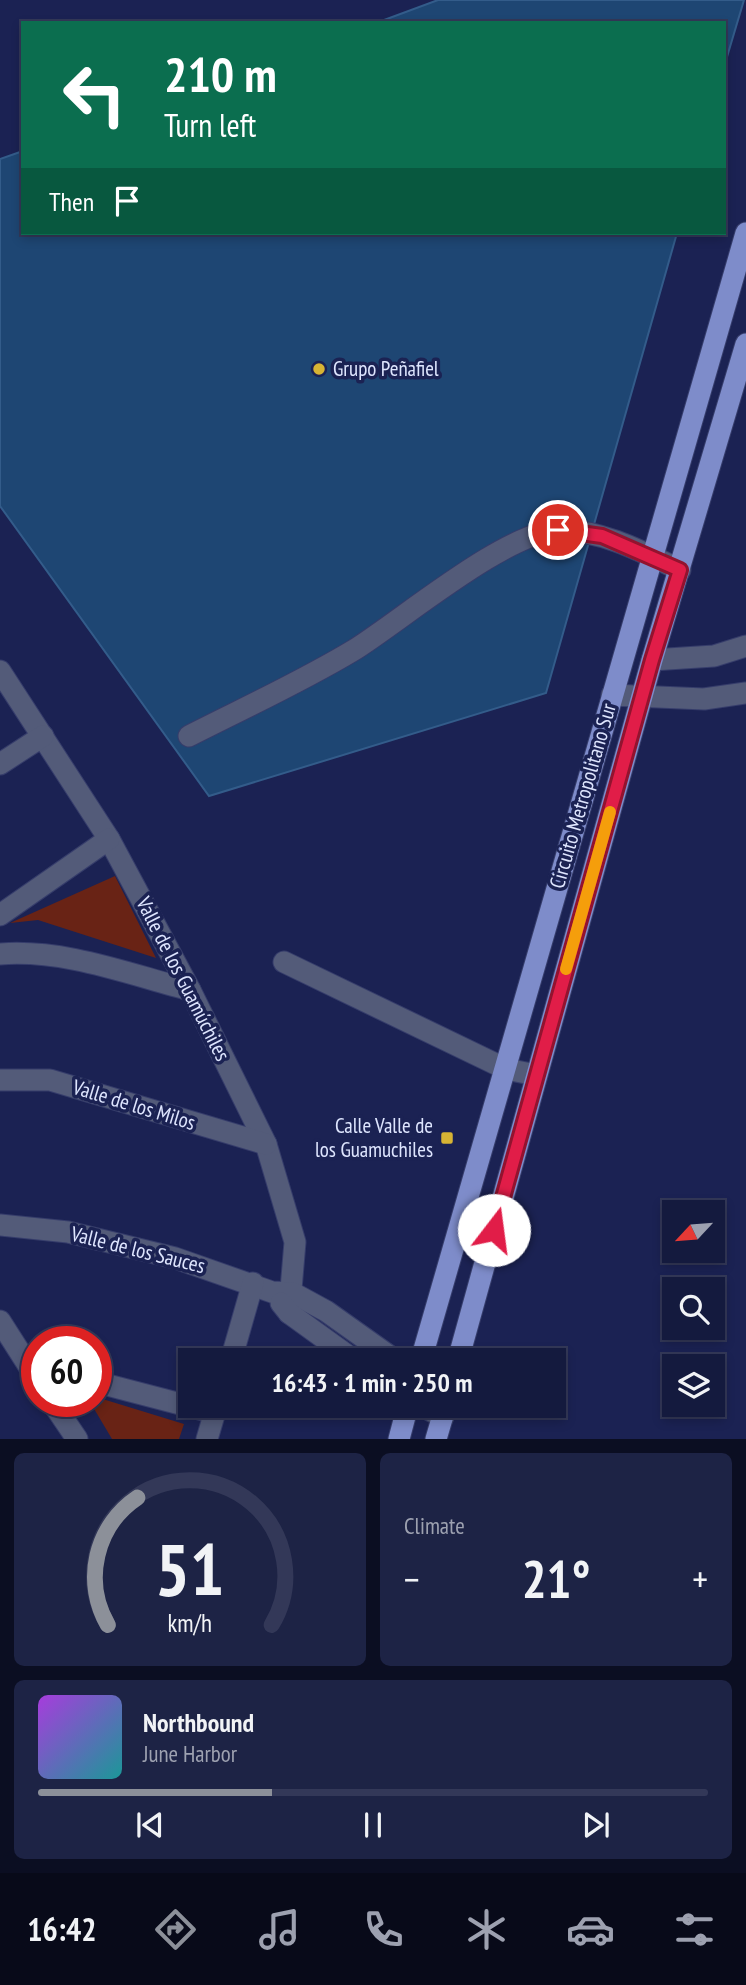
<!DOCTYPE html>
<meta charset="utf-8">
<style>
:root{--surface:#141a3e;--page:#1d2345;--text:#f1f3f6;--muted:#9da1b0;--line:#333858;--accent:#8c9099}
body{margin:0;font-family:"PT Sans Narrow",sans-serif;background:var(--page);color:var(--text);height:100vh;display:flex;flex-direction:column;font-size:26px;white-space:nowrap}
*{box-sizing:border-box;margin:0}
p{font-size:23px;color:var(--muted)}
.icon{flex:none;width:38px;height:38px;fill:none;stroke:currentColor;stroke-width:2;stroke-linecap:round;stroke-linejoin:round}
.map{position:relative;height:1439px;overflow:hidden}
.drawer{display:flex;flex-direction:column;gap:14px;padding:14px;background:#0b0e22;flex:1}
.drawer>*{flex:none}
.hud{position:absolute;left:21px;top:21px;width:705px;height:214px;border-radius:0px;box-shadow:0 4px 10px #0003,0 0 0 2px var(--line);background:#0b6e4f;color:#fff;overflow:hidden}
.needle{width:46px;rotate:244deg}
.buttons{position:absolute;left:662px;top:1200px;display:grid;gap:14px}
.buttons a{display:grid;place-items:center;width:63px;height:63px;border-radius:0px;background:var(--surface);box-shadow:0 4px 10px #0003,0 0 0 2px var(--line);font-size:35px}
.speed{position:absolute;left:21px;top:1326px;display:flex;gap:14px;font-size:35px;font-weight:700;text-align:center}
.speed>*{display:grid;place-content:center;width:91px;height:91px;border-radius:50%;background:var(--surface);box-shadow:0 4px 10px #0003,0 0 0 2px var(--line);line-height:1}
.speed .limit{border:10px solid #d22;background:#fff;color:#111}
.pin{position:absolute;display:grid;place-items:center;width:60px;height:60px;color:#fff;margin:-30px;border:4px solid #fff;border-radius:50%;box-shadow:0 2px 7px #0007}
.me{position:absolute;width:77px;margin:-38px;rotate:15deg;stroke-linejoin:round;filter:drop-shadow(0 0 5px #0008)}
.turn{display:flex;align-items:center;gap:24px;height:147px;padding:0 28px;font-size:32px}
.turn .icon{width:91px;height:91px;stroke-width:2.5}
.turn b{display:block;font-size:49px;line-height:60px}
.then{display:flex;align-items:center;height:66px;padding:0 28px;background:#0003;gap:14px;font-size:26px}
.big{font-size:52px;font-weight:700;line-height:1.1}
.drawer .widget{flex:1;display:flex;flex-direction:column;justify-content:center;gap:10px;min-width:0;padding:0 24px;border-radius:10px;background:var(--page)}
.drawer .dial{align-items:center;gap:0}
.dial svg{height:182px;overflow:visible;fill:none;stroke:var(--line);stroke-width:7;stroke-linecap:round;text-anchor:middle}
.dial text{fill:var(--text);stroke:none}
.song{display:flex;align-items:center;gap:21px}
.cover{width:84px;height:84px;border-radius:10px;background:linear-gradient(135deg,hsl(280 70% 55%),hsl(180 70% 35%))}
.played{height:7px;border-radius:4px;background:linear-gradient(90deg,var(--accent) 35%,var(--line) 35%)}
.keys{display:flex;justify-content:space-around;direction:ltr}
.heat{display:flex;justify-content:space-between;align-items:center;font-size:38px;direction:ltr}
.drawer .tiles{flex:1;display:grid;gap:14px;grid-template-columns:1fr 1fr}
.widget:last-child{grid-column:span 2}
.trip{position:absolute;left:178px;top:1348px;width:388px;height:70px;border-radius:0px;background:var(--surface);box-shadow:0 4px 10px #0003,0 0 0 2px var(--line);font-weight:700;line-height:70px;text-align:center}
.tab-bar{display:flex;height:112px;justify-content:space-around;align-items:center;background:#080a19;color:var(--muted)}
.tab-bar .icon{width:49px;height:49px}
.tab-bar .active{color:var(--accent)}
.tab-bar b{font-size:32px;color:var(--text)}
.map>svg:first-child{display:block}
.green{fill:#692315}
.building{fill:#1e4673;stroke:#335c8a;stroke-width:2}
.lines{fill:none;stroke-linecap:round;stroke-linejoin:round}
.minor-casing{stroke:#363d6b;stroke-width:23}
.major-casing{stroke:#363d6b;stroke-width:23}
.minor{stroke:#535b79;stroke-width:21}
.major{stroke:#7e8cca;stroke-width:21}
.route-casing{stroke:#92132f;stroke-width:18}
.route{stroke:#e11d48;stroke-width:12}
.slow{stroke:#f59e0b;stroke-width:12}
.poi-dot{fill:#d7b434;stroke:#1b2253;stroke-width:2.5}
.labels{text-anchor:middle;stroke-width:7;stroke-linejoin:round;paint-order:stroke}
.poi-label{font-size:21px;fill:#dee5fe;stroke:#1b2253;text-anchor:start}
.street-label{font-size:21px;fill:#dee5fe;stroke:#1b2253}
</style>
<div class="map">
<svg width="746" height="1439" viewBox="0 0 746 1439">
<rect width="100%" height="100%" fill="#1b2253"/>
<!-- green -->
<g class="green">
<path d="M115,876L156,958L38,920L10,923Z"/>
<path d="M96,1397L184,1424L179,1439H112L90,1402H96Z"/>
</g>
<!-- building -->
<g class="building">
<path d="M438,0H744L724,67V23H376Z"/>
<path d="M23,151V233H677L546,693L209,796L0,506V159Z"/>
</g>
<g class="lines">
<!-- minor casing -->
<g class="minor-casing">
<g id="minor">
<path d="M652,660L714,656L746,646"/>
<path d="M0,671L109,839L190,990L266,1144L295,1242L289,1313"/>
<path d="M612,695L704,699L746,693"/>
<path d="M189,736C244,708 301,682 354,650C402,620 507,531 559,530C602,530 643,552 680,570"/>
<path d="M0,764L43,736"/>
<path d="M0,915L109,839"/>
<path d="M0,954C65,949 128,974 190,990"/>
<path d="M284,962L506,1069L536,1075"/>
<path d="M0,1080H50L266,1144"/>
<path d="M0,1225L68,1232L175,1258L272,1292L293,1293L326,1311L395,1360"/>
<path d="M281,1303L289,1313L354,1360"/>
<path d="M0,1321L37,1379"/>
<path d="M231,1360L253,1283"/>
<path d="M96,1382L215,1413"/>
<path d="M52,1402L77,1439"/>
<path d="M420,1405L443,1417"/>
<path d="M207,1439L217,1405"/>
</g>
</g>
<!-- major casing -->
<g class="major-casing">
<g id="major">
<path d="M421,1360L746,233"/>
<path d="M458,1360L652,660L746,344"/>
<path d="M399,1439L408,1405"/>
<path d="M436,1439L446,1405"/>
</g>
</g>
<!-- minor -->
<use href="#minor" class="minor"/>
<!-- major -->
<use href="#major" class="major"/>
</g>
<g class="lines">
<!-- route casing -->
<g class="route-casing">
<path id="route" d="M494,1230L652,660L680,570L602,536L558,530"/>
</g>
<!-- route -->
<use href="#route" class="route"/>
<!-- slow -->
<path class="slow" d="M566,969L610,812"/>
</g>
<!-- markers -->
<g class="poi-dot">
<circle cx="319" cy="369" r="7"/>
<rect x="440" y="1131" width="14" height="14" rx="3.5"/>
</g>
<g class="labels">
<!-- poi labels -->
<g class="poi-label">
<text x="333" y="376">Grupo Peñafiel</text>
<text x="433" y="1133" text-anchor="end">Calle Valle de<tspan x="433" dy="24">los Guamuchiles</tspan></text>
</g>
<!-- street labels -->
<g class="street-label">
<text transform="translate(583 796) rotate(-74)" y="7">Circuito Metropolitano Sur</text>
<text transform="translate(183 979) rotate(63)" y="7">Valle de los Guamúchiles</text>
<text transform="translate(134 1105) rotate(17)" y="7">Valle de los Milos</text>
<text transform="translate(138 1250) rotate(14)" y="7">Valle de los Sauces</text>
</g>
</g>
</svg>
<div class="buttons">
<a><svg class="needle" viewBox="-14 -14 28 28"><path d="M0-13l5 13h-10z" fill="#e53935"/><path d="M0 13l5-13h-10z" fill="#9da1b0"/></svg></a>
<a><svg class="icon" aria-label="search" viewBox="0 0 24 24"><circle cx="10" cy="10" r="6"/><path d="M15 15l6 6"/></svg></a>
<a><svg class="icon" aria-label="layers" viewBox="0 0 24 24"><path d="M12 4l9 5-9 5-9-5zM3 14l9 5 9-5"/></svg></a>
</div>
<div class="speed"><div class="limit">60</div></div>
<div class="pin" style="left:558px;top:530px;background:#d93025"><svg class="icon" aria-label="arrive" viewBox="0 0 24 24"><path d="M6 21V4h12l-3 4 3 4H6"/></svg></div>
<svg class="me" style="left:494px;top:1230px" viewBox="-20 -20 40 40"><circle r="19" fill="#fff"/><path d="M0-13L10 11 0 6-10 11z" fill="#e11d48"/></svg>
<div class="trip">16:43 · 1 min · 250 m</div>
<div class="hud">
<div class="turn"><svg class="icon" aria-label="left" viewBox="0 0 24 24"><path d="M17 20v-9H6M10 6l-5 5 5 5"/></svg><div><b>210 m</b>Turn left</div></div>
<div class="then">Then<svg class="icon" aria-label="arrive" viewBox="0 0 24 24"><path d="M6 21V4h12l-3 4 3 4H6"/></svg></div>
</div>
</div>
<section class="drawer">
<div class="tiles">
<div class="widget dial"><svg viewBox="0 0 100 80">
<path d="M14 69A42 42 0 1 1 86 69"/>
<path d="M14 69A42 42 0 0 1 27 13" stroke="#8c9099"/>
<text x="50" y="56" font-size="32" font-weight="700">51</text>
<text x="50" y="72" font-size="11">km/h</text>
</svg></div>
<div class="widget"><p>Climate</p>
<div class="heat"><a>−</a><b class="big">21°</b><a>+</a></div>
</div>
<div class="widget">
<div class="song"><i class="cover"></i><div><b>Northbound</b><p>June Harbor</p></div></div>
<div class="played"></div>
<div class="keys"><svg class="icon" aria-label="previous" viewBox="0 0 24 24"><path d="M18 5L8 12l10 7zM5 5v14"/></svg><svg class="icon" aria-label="pause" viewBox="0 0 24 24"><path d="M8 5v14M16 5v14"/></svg><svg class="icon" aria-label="next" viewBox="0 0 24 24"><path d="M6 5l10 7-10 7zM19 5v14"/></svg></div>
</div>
</div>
</section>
<nav class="tab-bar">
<b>16:42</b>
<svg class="icon active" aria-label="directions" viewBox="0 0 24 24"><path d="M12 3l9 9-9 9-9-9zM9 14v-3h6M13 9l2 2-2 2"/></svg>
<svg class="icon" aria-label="music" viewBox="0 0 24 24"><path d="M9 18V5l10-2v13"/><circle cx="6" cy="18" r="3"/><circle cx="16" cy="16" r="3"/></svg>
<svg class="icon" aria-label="phone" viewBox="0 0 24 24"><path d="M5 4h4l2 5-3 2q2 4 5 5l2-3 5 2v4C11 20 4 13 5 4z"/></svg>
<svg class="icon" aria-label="climate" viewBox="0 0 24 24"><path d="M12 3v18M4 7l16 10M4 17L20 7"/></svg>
<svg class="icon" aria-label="car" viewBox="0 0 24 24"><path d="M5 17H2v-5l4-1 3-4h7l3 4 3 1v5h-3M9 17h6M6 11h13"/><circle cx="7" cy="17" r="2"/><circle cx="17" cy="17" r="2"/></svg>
<svg class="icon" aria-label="filters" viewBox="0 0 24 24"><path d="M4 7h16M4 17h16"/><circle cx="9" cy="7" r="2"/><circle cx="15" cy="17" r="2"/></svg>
</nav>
